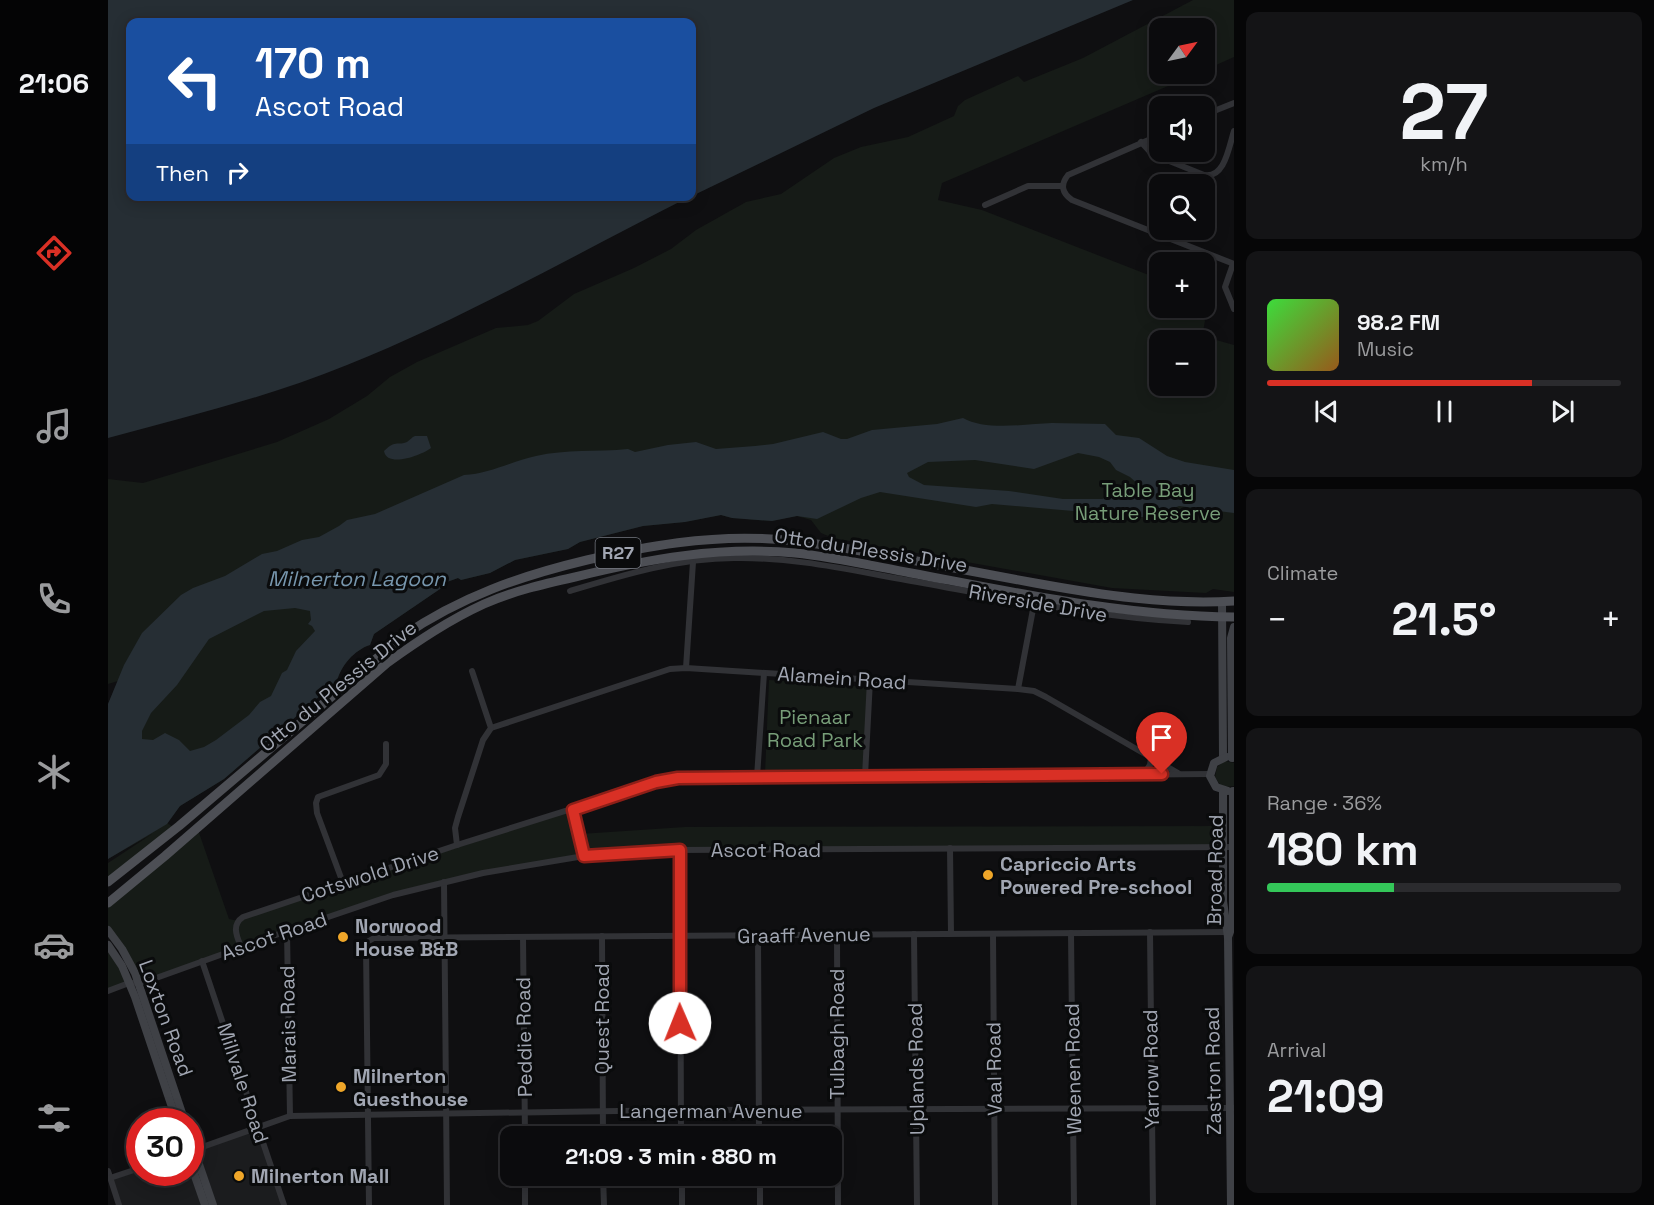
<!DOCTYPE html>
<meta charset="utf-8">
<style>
:root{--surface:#0b0b0d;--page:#141416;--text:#f1f3f6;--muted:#9a9b9d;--line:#2b2b2e;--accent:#d93025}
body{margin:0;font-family:"Space Grotesk",sans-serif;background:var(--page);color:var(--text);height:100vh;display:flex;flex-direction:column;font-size:22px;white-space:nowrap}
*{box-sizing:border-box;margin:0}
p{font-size:20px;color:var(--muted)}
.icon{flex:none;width:33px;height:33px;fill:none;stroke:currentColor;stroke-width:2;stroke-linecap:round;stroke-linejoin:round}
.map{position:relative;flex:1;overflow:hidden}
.sheet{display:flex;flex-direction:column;gap:12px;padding:12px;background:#060607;width:420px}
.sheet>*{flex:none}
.banner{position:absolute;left:18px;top:18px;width:570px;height:183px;border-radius:12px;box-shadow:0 3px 15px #0003,0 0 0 2px var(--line);background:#1a4fa0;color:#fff;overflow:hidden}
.needle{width:39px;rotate:57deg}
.fabs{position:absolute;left:1041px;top:18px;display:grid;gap:12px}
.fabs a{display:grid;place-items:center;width:66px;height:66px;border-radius:12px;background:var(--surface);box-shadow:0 3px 15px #0003,0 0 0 2px var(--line);font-size:30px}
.speed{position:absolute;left:18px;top:1108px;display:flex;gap:12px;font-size:30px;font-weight:700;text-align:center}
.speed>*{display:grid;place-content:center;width:78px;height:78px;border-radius:50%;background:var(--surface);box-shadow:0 3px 15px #0003,0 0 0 2px var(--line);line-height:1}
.speed .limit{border:9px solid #d22;background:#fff;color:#111}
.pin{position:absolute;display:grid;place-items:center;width:51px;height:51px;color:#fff;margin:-62px -26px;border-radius:50% 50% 50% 0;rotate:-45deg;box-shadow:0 0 6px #0007}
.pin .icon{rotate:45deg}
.me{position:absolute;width:66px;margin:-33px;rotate:359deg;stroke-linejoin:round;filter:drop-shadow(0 0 4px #0008)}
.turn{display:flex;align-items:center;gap:21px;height:126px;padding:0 30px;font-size:27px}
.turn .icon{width:78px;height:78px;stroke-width:2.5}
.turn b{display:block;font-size:42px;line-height:51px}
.then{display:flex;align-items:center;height:57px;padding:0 30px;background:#0003;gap:12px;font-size:22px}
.big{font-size:45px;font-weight:700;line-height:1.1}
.sheet .card{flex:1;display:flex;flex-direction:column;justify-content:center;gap:9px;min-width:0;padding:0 21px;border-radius:12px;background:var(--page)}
.sheet .dial{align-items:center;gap:0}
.dial b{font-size:78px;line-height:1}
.song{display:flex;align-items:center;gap:18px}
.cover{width:72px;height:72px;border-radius:9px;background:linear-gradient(135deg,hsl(120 70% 55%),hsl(30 70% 35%))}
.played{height:6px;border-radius:3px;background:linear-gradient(90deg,var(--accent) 75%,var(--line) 75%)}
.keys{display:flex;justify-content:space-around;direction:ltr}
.heat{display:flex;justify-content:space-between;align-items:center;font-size:33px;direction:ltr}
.charge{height:9px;border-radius:4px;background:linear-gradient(90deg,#34c759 36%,var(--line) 0)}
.trip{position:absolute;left:392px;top:1126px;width:342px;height:60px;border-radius:12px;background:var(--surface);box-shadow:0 3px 15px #0003,0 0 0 2px var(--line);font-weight:700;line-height:60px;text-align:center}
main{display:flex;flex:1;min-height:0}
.dock{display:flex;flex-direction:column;width:108px;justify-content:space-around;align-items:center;background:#040405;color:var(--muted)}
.dock .icon{width:42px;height:42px}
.dock .on{color:var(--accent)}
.dock b{font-size:27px;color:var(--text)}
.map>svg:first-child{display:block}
.built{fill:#1b1c1e}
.green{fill:#161b17;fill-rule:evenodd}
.water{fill:#262e34;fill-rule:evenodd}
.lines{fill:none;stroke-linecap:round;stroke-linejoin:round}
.street{stroke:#313236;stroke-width:6}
.secondary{stroke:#3f4146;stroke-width:8}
.primary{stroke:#4d4f55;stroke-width:9}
.route-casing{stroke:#8d1f18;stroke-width:15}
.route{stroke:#d93025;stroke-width:10}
.poi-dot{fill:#efa629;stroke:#0a0b0c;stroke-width:2}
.labels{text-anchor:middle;stroke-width:6;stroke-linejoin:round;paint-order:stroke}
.shield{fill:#0a0b0c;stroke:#747880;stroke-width:1.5}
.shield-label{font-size:18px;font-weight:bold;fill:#a1a6b2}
.park-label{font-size:20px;fill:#779d78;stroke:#0a0b0c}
.street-label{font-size:20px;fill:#a1a6b2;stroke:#0a0b0c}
.poi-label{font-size:20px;font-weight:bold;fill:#a1a6b2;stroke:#0a0b0c;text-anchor:start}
.water-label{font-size:21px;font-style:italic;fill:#7796ad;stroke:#0a0b0c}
</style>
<main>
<nav class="dock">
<b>21:06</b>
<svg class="icon on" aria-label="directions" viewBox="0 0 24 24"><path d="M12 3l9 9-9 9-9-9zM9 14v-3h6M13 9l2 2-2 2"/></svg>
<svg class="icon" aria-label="music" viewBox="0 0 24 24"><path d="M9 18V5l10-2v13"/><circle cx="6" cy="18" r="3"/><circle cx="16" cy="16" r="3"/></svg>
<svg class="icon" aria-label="phone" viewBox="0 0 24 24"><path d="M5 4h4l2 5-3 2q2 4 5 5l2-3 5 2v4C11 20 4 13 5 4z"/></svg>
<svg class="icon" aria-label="climate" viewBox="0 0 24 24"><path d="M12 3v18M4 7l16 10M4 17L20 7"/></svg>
<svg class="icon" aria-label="car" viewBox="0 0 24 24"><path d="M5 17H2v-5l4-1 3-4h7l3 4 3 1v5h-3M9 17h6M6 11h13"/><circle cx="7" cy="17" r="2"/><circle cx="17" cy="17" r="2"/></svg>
<svg class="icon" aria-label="filters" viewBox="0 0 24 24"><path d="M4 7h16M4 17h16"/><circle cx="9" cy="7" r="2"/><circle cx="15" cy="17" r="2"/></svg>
</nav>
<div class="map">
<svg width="1126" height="1205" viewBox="0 0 1126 1205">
<rect width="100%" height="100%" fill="#0f0f11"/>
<!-- built -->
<g class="built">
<path d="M149,1128L176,1205H105L87,1150Z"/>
<path d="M31,1168L32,1173H82L97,1205H11L2,1178Z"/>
</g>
<!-- green -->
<g class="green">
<path d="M1085,0H1126V57L1097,70L1096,28H1052V74H1088L834,183L830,200L874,210L1051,279L1052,308H1091L1097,321L1094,336L1126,345V592L1105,589L1098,593L1004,588L725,538L713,533L703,520L689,516L664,521L624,518L613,515L577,522L535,526L472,542L460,549L407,560L382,573L353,580L350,578L339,582L332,589L266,634L262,645C246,650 233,666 229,681L116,779L72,806L59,823L67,828L0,881V863L44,834L0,859V704L10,681L0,684V479L35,483L169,442L221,419L259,396L282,377L309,362L388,328L420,325L430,321L466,294L526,268L563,249L588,230L638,202L673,194L726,158L753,147L800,137L846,116L850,106L857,100L910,76L916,82L975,58ZM1052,340H1096V386H1052Z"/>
<path d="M661,680L760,687L755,773L657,774Z"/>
<path d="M1117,761L1126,763V786L1118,787L1113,786L1107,777L1109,767Z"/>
<path d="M465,810L472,834L577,827L1115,826V847L572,850L476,856L303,890L30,982L0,930V903L89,827L121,919L130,921L135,917Z"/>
<path d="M0,945L21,983L0,991Z"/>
</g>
<!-- water -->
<g class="water">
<path d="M0,0H1025L766,108L584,196V22H22V196L581,197C468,254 357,318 239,365C161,397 81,416 0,438Z"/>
<path d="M855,418C877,431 918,424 944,423C961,423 979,424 997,424L1008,435L1031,438L1059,456L1077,462L1126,470V513L1071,506L1047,516L1035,517L884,504L868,507L772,492L753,498L709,519L689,516L664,521L624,518L613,515L577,522L535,526L472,542L460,549L407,560L382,573L353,580L350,578L339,582L332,589L266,634L262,645C246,650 233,666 229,681L116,779L72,806L59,824L0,859V704L16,665L34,633L73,595L85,588L117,576L154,554L169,551L194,540L211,537L231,526L239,520L267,514L356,475C381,474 404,461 428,456C458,449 489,452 520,449L527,452L560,445L588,442L608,449L647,446L665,444L715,432L733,439H739L764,430L829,424ZM970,453L991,457L1002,462L1008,470L1022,477L1032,486L994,499H955L901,491L816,485L801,477L799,473L820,462L867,460L926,469ZM187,608L202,611L203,620L200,624L204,626L207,631L188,651L179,670L174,673L163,696L152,702L141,715L108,740L96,747L82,751L71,740L57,733L45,740L34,739V731L43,713L69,685L101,639L156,611Z"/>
<path d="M307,436H319L323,448C316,454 279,469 276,451C288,439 290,446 299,442C302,440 304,437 307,436Z"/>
</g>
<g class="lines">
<!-- street -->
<g class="street">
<path d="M1096,115L1126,103"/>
<path d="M1052,135L960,175C952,185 954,193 964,200L1126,264"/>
<path d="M1033,142L1044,154L1096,175C1117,179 1121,146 1126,131"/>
<path d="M877,205L920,186H955"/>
<path d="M1125,264L1117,287L1126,309"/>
<path d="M462,591C515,575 571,558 626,558C683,557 737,569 793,579C888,596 983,617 1080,622"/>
<path d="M578,668L585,562"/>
<path d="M910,689L926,604"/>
<path d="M383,728L562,669L578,668L910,689L926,691L938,697L1070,773"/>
<path d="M1036,774L1042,765L1043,758"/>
<path d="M757,776L762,680"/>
<path d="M649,777L656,673"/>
<path d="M465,810L476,856"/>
<path d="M349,845L347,828L350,817L375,740L383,728L364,671"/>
<path d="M842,848L843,934"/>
<path d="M572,850L573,1137"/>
<path d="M336,882L339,1205"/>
<path d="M235,883L209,813L208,803L210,797L271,775L278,764V744"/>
<path d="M179,931L182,1116"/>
<path d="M1042,932L1045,1205"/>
<path d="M963,933L966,1205"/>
<path d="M729,934L730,1205"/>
<path d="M806,934L809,1205"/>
<path d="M885,934L887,1205"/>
<path d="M494,936L495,1137"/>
<path d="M650,936L651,1137"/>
<path d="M415,937L417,1137"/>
<path d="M133,947C129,937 123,925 135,917L349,845L559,779L1102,774"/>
<path d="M94,961L176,1205"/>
<path d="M0,991L21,983L37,982L179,931L285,895L375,873L476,856L572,850L1126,847"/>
<path d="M83,1151L182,1116L573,1110L1126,1108"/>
<path d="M0,1171L11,1205"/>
<path d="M417,1176V1205"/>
<path d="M495,1176L496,1205"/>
<path d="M574,1176V1205"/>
<path d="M652,1176V1205"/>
<path d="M2,1178L32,1168"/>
<path d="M261,1205L258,946L259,942L266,938L1122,932"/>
</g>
<!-- secondary -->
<g class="secondary">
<path d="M1114,602L1115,757"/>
<path d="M1118,757L1106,763L1102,776L1108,787L1120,791"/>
<path d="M1124,758L1123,638L1126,627"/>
<path d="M1115,791V901L1120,937L1123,1205"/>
<path d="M0,930L14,949L27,973L77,1122"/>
<path d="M1120,937L1125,924V791"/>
<path d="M0,945L14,966L27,997L69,1122"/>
<path d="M82,1138L105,1205"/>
<path d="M82,1162L97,1205"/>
</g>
<!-- primary -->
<g class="primary">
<path d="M0,882L71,826L295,636C352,597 412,576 479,560C539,546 600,535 663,539C699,541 735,548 771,554C823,564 875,573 927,583C993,595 1059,605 1126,601"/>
<path d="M0,903L57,856L279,663C310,641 341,620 376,604C405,591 436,584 467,577C540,559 611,546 687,553C726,557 765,566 803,573C910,593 1017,616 1126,617"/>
</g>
</g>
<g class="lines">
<!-- route casing -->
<g class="route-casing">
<path id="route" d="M572,1023V850L476,856L465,810L548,782L570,778L1054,774"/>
</g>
<!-- route -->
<use href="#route" class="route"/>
</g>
<!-- markers -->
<g class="poi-dot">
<circle cx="880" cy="875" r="6"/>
<circle cx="235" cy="937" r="6"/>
<circle cx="233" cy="1087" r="6"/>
<circle cx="131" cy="1176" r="6"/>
</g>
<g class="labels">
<!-- shield labels -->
<rect class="shield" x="487.5" y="538" width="45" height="30" rx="4.5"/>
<g class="shield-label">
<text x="510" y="559">R27</text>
</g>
<!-- park labels -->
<g class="park-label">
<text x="1040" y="497">Table Bay<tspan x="1040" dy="23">Nature Reserve</tspan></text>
<text x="707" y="724">Pienaar<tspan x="707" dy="23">Road Park</tspan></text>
</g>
<!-- street labels -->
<g class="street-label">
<text transform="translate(763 550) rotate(9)" y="7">Otto du Plessis Drive</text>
<text transform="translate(930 603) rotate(10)" y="7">Riverside Drive</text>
<text transform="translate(734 678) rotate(4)" y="7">Alamein Road</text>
<text transform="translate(230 686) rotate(-39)" y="7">Otto du Plessis Drive</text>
<text x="658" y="857">Ascot Road</text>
<text transform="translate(1107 870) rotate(-89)" y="7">Broad Road</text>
<text transform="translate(262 874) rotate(-18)" y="7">Cotswold Drive</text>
<text transform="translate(696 935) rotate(-1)" y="7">Graaff Avenue</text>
<text transform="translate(166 936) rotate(-19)" y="7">Ascot Road</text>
<text transform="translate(58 1018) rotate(70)" y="7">Loxton Road</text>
<text transform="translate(494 1019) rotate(-90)" y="7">Quest Road</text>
<text transform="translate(180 1024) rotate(-91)" y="7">Marais Road</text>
<text transform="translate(729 1034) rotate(-90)" y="7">Tulbagh Road</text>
<text transform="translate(416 1037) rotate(-91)" y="7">Peddie Road</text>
<text transform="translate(808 1069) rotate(-91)" y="7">Uplands Road</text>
<text transform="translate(886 1069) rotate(-91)" y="7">Vaal Road</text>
<text transform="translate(965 1069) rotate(-91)" y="7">Weenen Road</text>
<text transform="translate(1043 1069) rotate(-91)" y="7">Yarrow Road</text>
<text transform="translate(1105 1071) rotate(-91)" y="7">Zastron Road</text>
<text transform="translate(135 1083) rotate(72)" y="7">Millvale Road</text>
<text x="603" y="1118">Langerman Avenue</text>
</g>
<!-- poi labels -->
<g class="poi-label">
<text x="892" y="871">Capriccio Arts<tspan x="892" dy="23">Powered Pre-school</tspan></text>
<text x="247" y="933">Norwood<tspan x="247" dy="23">House B&amp;B</tspan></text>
<text x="245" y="1083">Milnerton<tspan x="245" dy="23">Guesthouse</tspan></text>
<text x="143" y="1183">Milnerton Mall</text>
</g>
<!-- water labels -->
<g class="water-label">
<text x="249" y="586">Milnerton Lagoon</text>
</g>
</g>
</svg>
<div class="fabs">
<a><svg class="needle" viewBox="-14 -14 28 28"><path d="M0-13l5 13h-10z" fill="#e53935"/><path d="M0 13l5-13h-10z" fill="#9a9b9d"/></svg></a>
<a><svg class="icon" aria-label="sound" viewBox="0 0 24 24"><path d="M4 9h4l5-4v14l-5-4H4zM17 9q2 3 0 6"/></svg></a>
<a><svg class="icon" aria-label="search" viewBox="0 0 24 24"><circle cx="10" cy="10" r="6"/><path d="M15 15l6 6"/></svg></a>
<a>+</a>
<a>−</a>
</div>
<div class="speed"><div class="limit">30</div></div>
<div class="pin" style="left:1054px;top:774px;background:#d93025"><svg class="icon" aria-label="arrive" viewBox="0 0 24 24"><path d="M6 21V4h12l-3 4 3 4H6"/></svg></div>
<svg class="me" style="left:572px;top:1023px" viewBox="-20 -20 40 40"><circle r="19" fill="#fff"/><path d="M0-13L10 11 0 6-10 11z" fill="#d93025"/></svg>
<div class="trip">21:09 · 3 min · 880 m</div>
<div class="banner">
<div class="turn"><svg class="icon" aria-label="left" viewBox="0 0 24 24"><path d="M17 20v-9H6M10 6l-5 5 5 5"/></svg><div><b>170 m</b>Ascot Road</div></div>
<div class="then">Then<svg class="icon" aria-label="right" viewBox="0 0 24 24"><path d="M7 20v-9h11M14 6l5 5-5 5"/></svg></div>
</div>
</div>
<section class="sheet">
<div class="card dial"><b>27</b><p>km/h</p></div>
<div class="card">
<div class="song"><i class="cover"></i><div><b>98.2 FM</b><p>Music</p></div></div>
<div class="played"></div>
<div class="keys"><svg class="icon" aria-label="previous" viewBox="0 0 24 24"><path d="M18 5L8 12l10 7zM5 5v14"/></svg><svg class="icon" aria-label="pause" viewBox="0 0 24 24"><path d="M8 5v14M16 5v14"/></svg><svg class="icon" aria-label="next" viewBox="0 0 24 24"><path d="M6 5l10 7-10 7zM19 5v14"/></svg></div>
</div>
<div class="card"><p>Climate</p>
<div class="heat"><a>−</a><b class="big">21.5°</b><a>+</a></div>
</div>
<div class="card"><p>Range · 36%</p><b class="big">180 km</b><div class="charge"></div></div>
<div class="card"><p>Arrival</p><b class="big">21:09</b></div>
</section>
</main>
